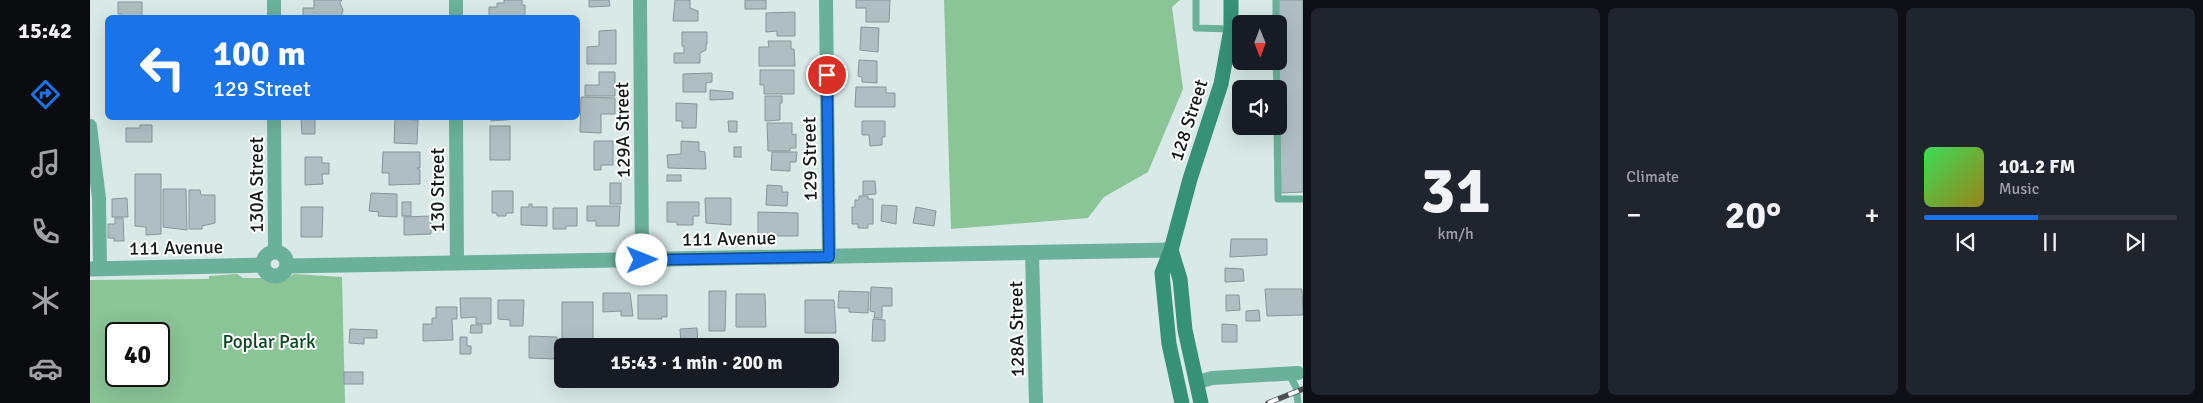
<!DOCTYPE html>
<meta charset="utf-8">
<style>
:root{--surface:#171b24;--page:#20242c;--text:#f1f3f6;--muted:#9ea1a6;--line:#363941;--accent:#1a73e8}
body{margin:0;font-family:Signika,sans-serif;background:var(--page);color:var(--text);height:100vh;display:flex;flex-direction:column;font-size:19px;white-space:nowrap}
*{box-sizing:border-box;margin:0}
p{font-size:16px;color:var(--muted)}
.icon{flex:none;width:28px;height:28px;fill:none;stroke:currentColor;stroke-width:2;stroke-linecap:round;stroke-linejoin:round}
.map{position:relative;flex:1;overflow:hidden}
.details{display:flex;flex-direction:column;gap:8px;padding:8px;background:#0d0f14;width:900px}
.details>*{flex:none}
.top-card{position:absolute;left:15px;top:15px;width:475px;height:105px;border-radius:8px;box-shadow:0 5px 20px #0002;background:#1a73e8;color:#fff;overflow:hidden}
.needle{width:32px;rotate:179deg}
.controls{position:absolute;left:1142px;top:15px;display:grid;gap:10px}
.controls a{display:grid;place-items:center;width:55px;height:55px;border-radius:8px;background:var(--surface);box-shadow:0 5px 20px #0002;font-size:25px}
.speed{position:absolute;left:15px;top:322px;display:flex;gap:10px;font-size:25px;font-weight:700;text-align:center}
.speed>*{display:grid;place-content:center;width:65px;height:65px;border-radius:50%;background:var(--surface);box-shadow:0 5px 20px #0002;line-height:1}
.speed .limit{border:2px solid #111;border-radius:8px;background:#fff;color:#111}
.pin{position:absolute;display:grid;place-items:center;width:42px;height:42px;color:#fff;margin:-21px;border:2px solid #fff;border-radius:50%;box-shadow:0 1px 5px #0007}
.me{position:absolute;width:55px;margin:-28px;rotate:89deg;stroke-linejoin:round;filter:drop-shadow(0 0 4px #0008)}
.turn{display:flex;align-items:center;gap:18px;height:105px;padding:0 25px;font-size:22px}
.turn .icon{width:65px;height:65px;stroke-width:2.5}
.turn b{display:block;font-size:35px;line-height:42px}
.big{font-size:38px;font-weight:800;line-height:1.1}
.details .card{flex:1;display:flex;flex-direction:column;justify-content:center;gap:8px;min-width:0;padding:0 18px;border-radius:8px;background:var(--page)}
.details .dial{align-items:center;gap:0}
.dial b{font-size:65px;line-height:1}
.song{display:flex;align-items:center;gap:15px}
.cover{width:60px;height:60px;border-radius:8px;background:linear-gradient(135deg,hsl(130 70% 55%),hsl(50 70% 35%))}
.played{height:5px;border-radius:2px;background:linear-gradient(90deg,var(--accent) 45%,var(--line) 45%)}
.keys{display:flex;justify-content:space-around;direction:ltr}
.heat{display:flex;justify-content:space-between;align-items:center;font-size:28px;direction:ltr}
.details .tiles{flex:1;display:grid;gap:8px;grid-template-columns:repeat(3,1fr)}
.trip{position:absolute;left:464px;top:338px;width:285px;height:50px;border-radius:8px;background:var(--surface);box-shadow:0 5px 20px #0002;font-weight:800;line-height:50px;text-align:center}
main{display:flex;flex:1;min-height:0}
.tab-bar{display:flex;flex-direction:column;width:90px;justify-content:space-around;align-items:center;background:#090b0e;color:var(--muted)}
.tab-bar .icon{width:35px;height:35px}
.tab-bar .current{color:var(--accent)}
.tab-bar b{font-size:22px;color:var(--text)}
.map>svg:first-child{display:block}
.green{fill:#8bc497;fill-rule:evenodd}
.building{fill:#aebec1;stroke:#869699}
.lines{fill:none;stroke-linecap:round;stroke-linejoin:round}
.service{stroke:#6bb099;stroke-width:7}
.minor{stroke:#6bb099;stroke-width:14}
.tertiary{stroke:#6bb099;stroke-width:15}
.secondary{stroke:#369176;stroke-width:15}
.rail-casing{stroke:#485050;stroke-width:5.5}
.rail{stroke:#fff;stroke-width:4;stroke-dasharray:11;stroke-linecap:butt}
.route-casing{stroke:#114b97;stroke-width:12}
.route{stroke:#1a73e8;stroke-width:9}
.labels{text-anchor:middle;stroke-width:4;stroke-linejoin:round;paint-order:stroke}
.street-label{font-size:19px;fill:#131919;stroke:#fff}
.park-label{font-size:19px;fill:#074520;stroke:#fff}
</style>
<main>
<nav class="tab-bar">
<b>15:42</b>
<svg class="icon current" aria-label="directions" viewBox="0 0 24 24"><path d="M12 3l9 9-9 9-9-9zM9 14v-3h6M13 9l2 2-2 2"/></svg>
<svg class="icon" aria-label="music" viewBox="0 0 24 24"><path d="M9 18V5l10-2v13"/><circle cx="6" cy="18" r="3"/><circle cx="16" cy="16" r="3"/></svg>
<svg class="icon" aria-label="phone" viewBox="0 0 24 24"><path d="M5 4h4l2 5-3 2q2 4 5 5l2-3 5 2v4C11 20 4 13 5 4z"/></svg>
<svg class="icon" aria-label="climate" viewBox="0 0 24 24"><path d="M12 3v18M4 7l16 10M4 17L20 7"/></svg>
<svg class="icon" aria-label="car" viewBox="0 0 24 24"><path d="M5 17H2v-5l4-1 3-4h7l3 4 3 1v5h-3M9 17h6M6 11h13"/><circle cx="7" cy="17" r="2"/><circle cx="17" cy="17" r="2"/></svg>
</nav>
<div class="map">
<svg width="1213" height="403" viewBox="0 0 1213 403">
<rect width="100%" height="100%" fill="#d8e9e7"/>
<!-- green -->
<g class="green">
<path d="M854,0H1090L1082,7L1093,89L1058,172L1014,197L998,218L861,229Z"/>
<path d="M147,274L153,278H197L204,274L252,277L255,403H0V280L119,279V276ZM26,334H69V376H26Z"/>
</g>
<!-- building -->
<g class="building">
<path d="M224,0H252L250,3L253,10L251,18H213V8H224Z"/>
<path d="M414,0H432V5H435V18H399V7H407V3H414Z"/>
<path d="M499,0H519L520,6L499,7Z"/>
<path d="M585,0H600V8L608,11V21H583Z"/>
<rect x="655" y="0" width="21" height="9"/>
<path d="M766,0H800L799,22H776V8H766Z"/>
<path d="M1187,0H1213V192L1191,193Z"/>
<path d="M28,2H52V18H32V14H28Z"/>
<path d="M705,12V36H687V31L676,32V13Z"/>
<path d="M771,27L789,28L788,52L770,50Z"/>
<path d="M526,30V64H497V47L509,46V31Z"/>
<path d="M592,32H617V44H616V50L610,53V63H584V53H594V46H592Z"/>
<path d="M678,41H701V49H704L705,66H669V47H679Z"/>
<path d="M769,60L787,61V83L772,82V77L768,76Z"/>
<path d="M670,70H704V94H674V85H670Z"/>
<path d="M509,72H525V96H495V85H509Z"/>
<path d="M622,73V82L616,83V92H593V74Z"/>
<path d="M766,87H796V93H805V107H765Z"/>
<path d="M620,90L643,92V99L620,100Z"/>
<path d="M675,96H692V103H690V120L675,121Z"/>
<path d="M491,97L525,98V114H511V133L490,132Z"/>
<path d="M586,103L607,104L606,128H592V121H586Z"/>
<path d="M211,118H225V134H212Z"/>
<path d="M401,118H429V119L401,121Z"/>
<path d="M305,119L328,120L327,144L304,143Z"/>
<path d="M638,121H647V132H639Z"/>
<path d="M772,121H795V137H792V145L780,146L779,135H772Z"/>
<path d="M677,123H702V135L706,134V148H700V151H678Z"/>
<path d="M50,125H62V142H36V128H50Z"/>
<rect x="400" y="126" width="20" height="34"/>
<path d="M504,141H523V165H511V170H504Z"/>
<path d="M591,141L609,142V151L615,152L616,169L578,168L577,155L591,154Z"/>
<rect x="644" y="147" width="7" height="10"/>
<path d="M293,152H330V168H327L330,170V184L299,185V173H292Z"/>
<path d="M682,152H707L706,162H700V171L681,170Z"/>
<path d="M215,157H232V163H239V174H232L233,184L215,185Z"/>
<path d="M45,174H71V234L56,235V227L45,226Z"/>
<rect x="577" y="175" width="14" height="6"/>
<path d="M773,181H785L786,194L773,195Z"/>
<rect x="520" y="183" width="11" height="21"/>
<path d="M677,185L692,186V192H698L697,206L676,205Z"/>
<path d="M73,189H96L97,230L73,227Z"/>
<path d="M99,190H110L111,195H125V223L112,226V229H99Z"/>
<path d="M402,191H423V213H416V216H407V213H402Z"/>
<path d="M281,193L307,194V217L288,216L289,212L279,211Z"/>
<path d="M769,196H778V199H783V224H778V228H768V224H762V207H765V200H769Z"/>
<path d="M37,198L38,217H22V199Z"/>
<path d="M615,198H641V225L616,223Z"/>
<rect x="312" y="202" width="9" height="14"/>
<path d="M577,202H609V216H603V225H587V222H577Z"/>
<path d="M439,204H442V207H457V226L431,225V207H439Z"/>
<path d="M792,205L807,206L806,224L791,221Z"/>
<path d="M497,206H530L529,226H506V221H497Z"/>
<path d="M211,207H233L232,237H211Z"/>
<path d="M826,207L846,211L844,226L823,223Z"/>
<path d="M463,208H487V226H476V229H463Z"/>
<path d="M668,212L708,213V236H668Z"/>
<path d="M341,216V234L314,235V217Z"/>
<path d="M25,218H33L34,241H24V238H18V224H25Z"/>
<path d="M1141,239H1177V255L1140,257Z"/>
<path d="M1135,268L1153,269L1154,281L1135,282Z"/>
<path d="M781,287L802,288V306H792V318H784L785,312L780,311Z"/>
<path d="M1175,289H1212L1213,315L1177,316Z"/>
<path d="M619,291H636L635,331H619Z"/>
<path d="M749,291L779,292L778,313L759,312V308H748Z"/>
<path d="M513,293H540L543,316H531V311L513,312Z"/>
<path d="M646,294H675L676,327H646Z"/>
<path d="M548,295H577V317H571L572,319H548Z"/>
<path d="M1136,295H1149L1150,310L1136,311Z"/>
<path d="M370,298H401V324H386V317L371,318Z"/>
<path d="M408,300H434L433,326H420V320L408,319Z"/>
<path d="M715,300H744L746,333H715Z"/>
<rect x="472" y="302" width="31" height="39"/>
<path d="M346,307H367V319H362L363,340L333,341V324H342V318H346Z"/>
<path d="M1169,310L1170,321H1156V311Z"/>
<path d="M783,319L795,320V341H782Z"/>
<path d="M1132,324L1147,325V342H1132Z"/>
<path d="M381,325H392V333H380Z"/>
<path d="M607,328L608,346H591L590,329Z"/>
<path d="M260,329L287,330V338H274V344L259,343Z"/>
<path d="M439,336L467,337V359L439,358Z"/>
<path d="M370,337H377V346H381V354H370Z"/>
<rect x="254" y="372" width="19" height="12"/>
</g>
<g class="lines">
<!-- service -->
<g class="service">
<path d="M1106,0V28L1141,29"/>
<path d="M1186,0V24"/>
<path d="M1186,61L1187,89"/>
<path d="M1187,126L1188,199H1213"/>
<path d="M1199,374L1206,387L1208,403"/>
</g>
<!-- minor -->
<g class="minor">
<path d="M184,0V18"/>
<path d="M366,0V18"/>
<path d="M550,0L552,260"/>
<path d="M736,0L739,257"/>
<path d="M184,118L185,252"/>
<path d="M366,118L367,263"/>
<path d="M0,126L9,198L10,269"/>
<path d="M942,253L946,403"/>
<path d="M1108,382L1122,378L1208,373"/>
</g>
<!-- tertiary -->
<g class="tertiary">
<circle cx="185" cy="264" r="12"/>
<path d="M197,266L1081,250"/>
<path d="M0,269L172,265"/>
</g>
<!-- secondary -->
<g class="secondary">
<path d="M1081,250L1090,279L1095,330L1111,403"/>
<path d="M1092,403L1079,344L1072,273L1081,250L1100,179L1131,84L1141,29V0"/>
</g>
<!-- rail casing -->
<g class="rail-casing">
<path id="rail" d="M1178,403L1213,389"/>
</g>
<!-- rail -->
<use href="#rail" class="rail"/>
</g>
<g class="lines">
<!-- route casing -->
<g class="route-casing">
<path id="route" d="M552,260L739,257L737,75"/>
</g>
<!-- route -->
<use href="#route" class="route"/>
</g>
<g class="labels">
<!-- street labels -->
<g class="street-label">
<text transform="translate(1098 120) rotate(-72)" y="7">128 Street</text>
<text transform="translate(532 130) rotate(-91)" y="7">129A Street</text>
<text transform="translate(719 159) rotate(-91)" y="7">129 Street</text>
<text transform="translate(166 185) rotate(-90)" y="7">130A Street</text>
<text transform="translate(347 190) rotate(-90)" y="7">130 Street</text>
<text transform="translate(639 238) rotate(-1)" y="7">111 Avenue</text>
<text transform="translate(86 247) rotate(-1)" y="7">111 Avenue</text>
<text transform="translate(926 329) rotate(-91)" y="7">128A Street</text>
</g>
<!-- park labels -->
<g class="park-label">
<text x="179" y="348">Poplar Park</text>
</g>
</g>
</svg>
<div class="controls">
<a><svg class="needle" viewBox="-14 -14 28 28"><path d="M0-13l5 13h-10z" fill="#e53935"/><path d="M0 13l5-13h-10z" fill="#9ea1a6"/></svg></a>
<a><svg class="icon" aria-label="sound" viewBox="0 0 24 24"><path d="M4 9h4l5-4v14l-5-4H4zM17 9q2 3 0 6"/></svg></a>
</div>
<div class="speed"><div class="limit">40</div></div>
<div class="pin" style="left:737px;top:75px;background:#d93025"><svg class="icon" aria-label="arrive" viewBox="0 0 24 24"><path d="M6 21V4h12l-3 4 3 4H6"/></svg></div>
<svg class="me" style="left:552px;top:260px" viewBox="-20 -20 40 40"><circle r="19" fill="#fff"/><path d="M0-13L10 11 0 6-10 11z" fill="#1a73e8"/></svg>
<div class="trip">15:43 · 1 min · 200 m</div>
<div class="top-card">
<div class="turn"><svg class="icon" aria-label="left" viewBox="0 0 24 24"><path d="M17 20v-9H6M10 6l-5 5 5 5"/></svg><div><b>100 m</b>129 Street</div></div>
</div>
</div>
<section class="details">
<div class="tiles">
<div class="card dial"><b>31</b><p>km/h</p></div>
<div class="card"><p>Climate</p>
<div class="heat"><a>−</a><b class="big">20°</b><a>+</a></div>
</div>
<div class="card">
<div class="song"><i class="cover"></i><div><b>101.2 FM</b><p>Music</p></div></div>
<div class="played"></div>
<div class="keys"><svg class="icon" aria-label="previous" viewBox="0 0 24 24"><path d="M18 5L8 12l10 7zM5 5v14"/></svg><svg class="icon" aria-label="pause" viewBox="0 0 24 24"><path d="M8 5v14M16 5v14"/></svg><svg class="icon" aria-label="next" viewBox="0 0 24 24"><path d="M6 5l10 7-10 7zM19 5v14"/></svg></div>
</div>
</div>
</section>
</main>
